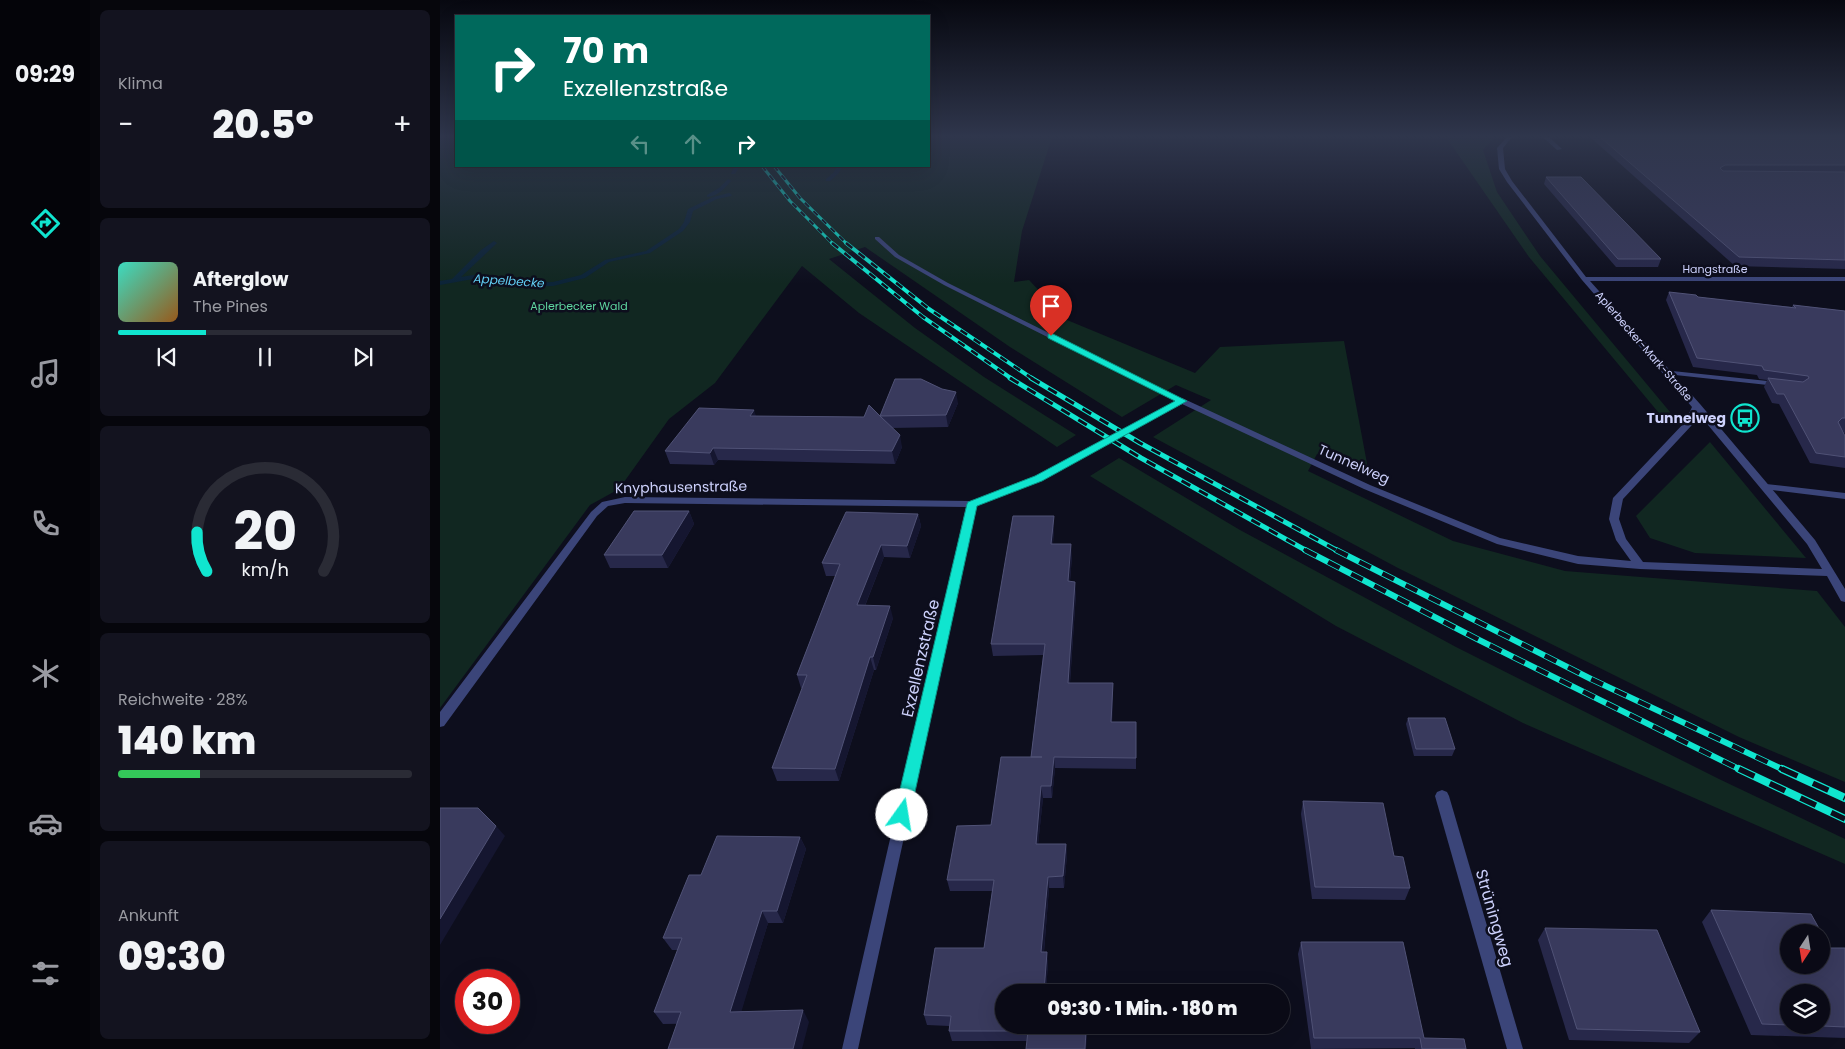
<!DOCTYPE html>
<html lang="de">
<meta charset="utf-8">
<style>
:root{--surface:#0a0a16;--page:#13131f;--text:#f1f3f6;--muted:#999aa1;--line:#2a2b35;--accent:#10e5cf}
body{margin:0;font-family:Poppins,sans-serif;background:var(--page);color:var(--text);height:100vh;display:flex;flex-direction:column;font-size:19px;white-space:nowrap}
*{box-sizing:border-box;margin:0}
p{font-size:16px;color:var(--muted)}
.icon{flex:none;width:28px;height:28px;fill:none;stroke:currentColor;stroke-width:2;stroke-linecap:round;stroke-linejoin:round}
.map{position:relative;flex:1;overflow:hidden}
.side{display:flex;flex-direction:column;gap:10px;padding:10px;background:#06060c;width:350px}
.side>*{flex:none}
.top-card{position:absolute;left:15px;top:15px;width:475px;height:152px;border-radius:0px;box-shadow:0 5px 20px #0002,0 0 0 1px var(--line);background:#00695c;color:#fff;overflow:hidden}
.needle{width:32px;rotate:192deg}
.controls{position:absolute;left:1340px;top:924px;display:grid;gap:10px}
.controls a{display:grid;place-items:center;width:50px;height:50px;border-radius:50%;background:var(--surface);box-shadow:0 5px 20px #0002,0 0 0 1px var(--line);font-size:25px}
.speed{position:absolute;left:15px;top:969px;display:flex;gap:10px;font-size:25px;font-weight:700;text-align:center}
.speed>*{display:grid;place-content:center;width:65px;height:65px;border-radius:50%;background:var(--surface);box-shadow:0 5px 20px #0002,0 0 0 1px var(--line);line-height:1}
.speed .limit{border:8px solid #d22;background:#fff;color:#111}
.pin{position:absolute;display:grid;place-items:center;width:42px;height:42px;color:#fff;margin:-51px -21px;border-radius:50% 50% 50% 0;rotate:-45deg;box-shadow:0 0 5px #0007}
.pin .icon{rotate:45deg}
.me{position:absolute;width:55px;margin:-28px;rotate:13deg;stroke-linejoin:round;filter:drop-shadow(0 0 4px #0008)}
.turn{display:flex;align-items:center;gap:18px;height:105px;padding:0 25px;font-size:22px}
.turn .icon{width:65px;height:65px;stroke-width:2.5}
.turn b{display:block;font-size:35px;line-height:42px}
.lanes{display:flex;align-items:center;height:48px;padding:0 25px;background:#0003;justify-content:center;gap:25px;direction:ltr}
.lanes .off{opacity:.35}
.big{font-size:38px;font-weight:800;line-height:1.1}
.side .card{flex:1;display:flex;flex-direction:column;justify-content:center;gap:8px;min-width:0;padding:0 18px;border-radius:8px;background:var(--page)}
.side .dial{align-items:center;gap:0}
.dial svg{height:130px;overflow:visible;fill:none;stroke:var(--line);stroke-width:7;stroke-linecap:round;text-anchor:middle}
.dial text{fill:var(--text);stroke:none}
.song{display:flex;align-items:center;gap:15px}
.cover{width:60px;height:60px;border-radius:8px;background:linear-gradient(135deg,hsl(170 70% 55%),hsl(30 70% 35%))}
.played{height:5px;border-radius:2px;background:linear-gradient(90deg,var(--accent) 30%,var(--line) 30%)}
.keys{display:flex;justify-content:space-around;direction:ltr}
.heat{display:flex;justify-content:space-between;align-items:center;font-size:28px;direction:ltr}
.charge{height:8px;border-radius:4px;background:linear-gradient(90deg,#34c759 28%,var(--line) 0)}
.trip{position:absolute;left:555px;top:984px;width:295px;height:50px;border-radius:25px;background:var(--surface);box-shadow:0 5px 20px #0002,0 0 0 1px var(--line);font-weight:800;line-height:50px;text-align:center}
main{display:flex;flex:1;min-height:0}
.menu{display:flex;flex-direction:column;width:90px;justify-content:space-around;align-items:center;background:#040409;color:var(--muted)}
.menu .icon{width:35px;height:35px}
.menu .active{color:var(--accent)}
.menu b{font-size:22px;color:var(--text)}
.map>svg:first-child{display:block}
.green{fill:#112721}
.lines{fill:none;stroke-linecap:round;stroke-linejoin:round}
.stream{fill:#0c2438;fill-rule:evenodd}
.service{fill:#3b4579;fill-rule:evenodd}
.minor{fill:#3b4579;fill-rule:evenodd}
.rail-far4-casing{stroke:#10e5cf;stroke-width:3}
.rail-far3-casing{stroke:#10e5cf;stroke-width:4}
.rail-far2-casing{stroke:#10e5cf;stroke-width:5}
.rail-far1-casing{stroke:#10e5cf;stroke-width:6}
.rail-casing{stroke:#10e5cf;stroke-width:8}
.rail-far4{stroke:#0d0e1d;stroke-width:2;stroke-dasharray:6;stroke-linecap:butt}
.rail-far3{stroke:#0d0e1d;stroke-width:2.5;stroke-dasharray:8;stroke-linecap:butt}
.rail-far2{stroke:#0d0e1d;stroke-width:3;stroke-dasharray:10;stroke-linecap:butt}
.rail-far1{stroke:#0d0e1d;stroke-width:4.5;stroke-dasharray:13;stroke-linecap:butt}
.rail{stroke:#0d0e1d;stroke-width:5.5;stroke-dasharray:17;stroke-linecap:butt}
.wall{fill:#27284a;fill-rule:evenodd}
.shaded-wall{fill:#151630}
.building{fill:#393a5d;stroke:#505276}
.route{fill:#10e5cf;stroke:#0a9587}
.labels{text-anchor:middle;stroke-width:5;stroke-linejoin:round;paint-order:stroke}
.far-street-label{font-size:11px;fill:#cdd1fc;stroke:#0d0e1d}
.far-park-label{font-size:11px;fill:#5fd6a0;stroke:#0d0e1d}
.far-water-label{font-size:12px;font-style:italic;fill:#62cef4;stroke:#0d0e1d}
.poi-label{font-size:14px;font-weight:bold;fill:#cdd1fc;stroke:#0d0e1d;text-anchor:end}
.street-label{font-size:14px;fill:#cdd1fc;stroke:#0d0e1d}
.near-street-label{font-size:16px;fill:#cdd1fc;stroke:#0d0e1d}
</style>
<main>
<nav class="menu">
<b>09:29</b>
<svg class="icon active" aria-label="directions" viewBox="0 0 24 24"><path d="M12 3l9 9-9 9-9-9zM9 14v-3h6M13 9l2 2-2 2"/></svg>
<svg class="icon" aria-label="music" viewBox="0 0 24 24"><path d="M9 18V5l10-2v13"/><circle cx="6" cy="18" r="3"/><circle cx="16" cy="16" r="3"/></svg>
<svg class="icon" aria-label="phone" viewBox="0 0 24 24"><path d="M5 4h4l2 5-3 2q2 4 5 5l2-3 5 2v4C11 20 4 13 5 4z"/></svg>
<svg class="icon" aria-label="climate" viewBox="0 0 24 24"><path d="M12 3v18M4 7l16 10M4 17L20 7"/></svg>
<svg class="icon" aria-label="car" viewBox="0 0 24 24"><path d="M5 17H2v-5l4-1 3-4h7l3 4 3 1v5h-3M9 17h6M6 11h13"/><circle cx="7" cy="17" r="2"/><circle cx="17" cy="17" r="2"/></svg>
<svg class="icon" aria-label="filters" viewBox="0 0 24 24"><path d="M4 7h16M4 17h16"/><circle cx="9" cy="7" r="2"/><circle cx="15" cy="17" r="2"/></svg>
</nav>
<section class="side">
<div class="card"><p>Klima</p>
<div class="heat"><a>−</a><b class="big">20.5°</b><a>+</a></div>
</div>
<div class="card">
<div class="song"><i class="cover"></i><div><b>Afterglow</b><p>The Pines</p></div></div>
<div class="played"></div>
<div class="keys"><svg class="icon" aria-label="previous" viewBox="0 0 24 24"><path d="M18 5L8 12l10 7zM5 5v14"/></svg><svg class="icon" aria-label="pause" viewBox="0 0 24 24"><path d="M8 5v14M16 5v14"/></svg><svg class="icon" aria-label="next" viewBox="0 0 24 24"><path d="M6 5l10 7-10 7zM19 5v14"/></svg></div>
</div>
<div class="card dial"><svg viewBox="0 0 100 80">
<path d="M14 69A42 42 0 1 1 86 69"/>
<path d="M14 69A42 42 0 0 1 8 45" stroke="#10e5cf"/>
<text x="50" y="56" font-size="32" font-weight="700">20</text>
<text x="50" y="72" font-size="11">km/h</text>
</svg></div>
<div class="card"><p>Reichweite · 28%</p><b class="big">140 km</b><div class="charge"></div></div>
<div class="card"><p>Ankunft</p><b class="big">09:30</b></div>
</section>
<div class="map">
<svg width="1405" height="1049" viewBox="0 0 1405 1049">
<rect width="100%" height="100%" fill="#0d0e1d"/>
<!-- green -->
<g class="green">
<path d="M0,137H16V166H489V137H612L582,231L574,282L589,280L627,320L755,373L780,347L904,341L929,474L877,454L868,471L1013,541L1125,571L1377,591L1405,627V782L1299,737L958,568L713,437L771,400L736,385L682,417L570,347L425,247L389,259L475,328L544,377L636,435L617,447L419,313L362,266L275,383L229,419L179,489L150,505L0,708Z"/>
<path d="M1006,137H1055L1043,150L1057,192L1100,256L1230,412L1228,424L1089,257Z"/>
<path d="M1270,442L1366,558L1255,553L1210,538L1196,516Z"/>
<path d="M679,458L800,530L1016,647L1279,779L1405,839V864L1083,723L896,626L650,476Z"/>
</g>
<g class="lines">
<!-- stream -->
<g class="stream">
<path d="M294,166H300L295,174H291Z"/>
<path d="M397,166H403L398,174L390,181H386V179L394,172Z"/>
<path d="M288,179L291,181C285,188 277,197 267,197V195L279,188Z"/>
<path d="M289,193L292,195L291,196L277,199L253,211L250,222L243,231L210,253L169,262L145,278L113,286L81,287L33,279L0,285V281L12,279L41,250L54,241L57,243L56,244L21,277L33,275L81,283L113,282L141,275L165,260L206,251L239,229L244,222L248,209L273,197Z"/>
</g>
<!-- service -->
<g class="service">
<path d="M1101,137H1109L1122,149L1117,150L1105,139Z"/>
<path d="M435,237H439L459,255L508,283L746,401L745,403H739L504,285L455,257L435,239Z"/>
<path d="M1223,370L1337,382L1341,384L1337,386L1226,374L1222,372Z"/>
<path d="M1326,484L1405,493V499L1323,489L1321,487Z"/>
</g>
<!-- minor -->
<g class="minor">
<path d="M1067,137H1072L1063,148L1065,169L1072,181L1146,277H1405V281H1150L1260,404L1375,540L1405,589V602L1401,601L1387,576L1200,569L1138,564L1057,544L924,489L742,404L601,480L536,506L418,1049H402L526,507L185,503L168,506L157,516L4,726L0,727V712L151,512L162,502L185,497L531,501L595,476L742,398L930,485L1060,538L1138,556L1191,561L1176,540L1169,519L1173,498L1245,422L1252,407L1142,280L1067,182L1059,169L1057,148ZM1258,413L1367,544L1382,569L1203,562L1186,539L1179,519L1183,499L1252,425Z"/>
<path d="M1002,790L1007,792L1009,796L1083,1049H1067L995,796L997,792Z"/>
</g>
<!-- rail-far4 casing -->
<g class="rail-far4-casing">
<g id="rail-far4">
<path d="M322,166L350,201L393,244"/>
<path d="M334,166L360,198L407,244"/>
</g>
</g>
<!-- rail-far3 casing -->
<g class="rail-far3-casing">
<g id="rail-far3">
<path d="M392,243L483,317L572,379"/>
<path d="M406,243L489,309L593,379"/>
</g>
</g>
<!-- rail-far2 casing -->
<g class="rail-far2-casing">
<g id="rail-far2">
<path d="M570,378L701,458L867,551"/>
<path d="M591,378L700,443L898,551"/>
</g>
</g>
<!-- rail-far1 casing -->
<g class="rail-far1-casing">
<g id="rail-far1">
<path d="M865,550L1039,640L1301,770"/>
<path d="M896,550L1151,679L1344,770"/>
</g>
</g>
<!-- rail casing -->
<g class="rail-casing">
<g id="rail">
<path d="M1299,769L1405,819"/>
<path d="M1342,769L1405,798"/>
</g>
</g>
<!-- rail-far4 -->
<use href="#rail-far4" class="rail-far4"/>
<!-- rail-far3 -->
<use href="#rail-far3" class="rail-far3"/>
<!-- rail-far2 -->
<use href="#rail-far2" class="rail-far2"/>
<!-- rail-far1 -->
<use href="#rail-far1" class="rail-far1"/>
<!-- rail -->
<use href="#rail" class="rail"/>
</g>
<!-- wall -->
<g class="wall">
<path d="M1150,137H1405V269L1295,266Z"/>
<path d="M1106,177L1221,259L1218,267H1176L1104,184Z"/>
<path d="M1229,292L1258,297L1352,307L1353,305L1405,311V434L1401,428L1405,436V468L1370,463L1339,404L1332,403L1324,387L1327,380L1319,379L1317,375L1253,367L1226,300Z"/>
<path d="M518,403L508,427L452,428L462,447L455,464L278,460L274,465L230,464L225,451L316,416L424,417L440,416Z"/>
<path d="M249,511L254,524L228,568H170L164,555Z"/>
<path d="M478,514L481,526L470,558L444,557L425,606L453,618L436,670H434L399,781H337L332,768L363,688H361L357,675L395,576H386L382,563Z"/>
<path d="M614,527L613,544L632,556L630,581L636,593L630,683H673L672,722H696V769L615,768L612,798H603L598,844H626L627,855L624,888H609L604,952L608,962L606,992H564V1025H604L603,1030H646L647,1040L587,1041H512L509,1031V1026L487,1025L484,1015L544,948L552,891H510L507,880L551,825L591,757L603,655L553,656L551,644Z"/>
<path d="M968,718L1015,749L1012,756H974L966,724Z"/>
<path d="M863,801L954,856L970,888L965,900L872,899L861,814Z"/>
<path d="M360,837L366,849L343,923H328L301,1011L369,1022L223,1024L214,1012L238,950H232L223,938Z"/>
<path d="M1271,910L1389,948H1405V1038L1311,1035L1262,922ZM1349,992L1381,1025H1349Z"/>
<path d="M1105,928L1260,1032L1249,1043L1129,1040L1098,940Z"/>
<path d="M861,942L984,1038L1026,1049H975V1048L871,1049L858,954Z"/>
</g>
<!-- shaded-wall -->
<g class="shaded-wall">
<path d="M516,392L518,403L508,427L506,415Z"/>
<path d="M314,410L318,422L310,416Z"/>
<path d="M460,435L462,447L455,464L452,451Z"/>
<path d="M273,448L278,460L274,465L270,453Z"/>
<path d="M249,511L254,524L228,568L222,555Z"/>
<path d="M478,514L481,526L470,558L467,546Z"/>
<path d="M614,516V527L612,556L611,544Z"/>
<path d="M631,544L632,556L629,593L628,581Z"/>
<path d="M441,545L444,557L420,618L417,605Z"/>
<path d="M635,582L636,593L629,694L628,683Z"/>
<path d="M450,606L453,618L436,670L433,657Z"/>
<path d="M430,657L434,670L399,781L395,769Z"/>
<path d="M673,683V695L672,734L671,722Z"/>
<path d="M614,757L615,768L612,798L611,786Z"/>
<path d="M601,786L603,798L597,855L596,844Z"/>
<path d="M56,826L65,836L0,945V919Z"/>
<path d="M360,837L366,849L343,923L337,911Z"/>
<path d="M626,844L627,855L624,888L623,876Z"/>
<path d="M608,877L609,888L603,963L601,952Z"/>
<path d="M322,911L328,923L298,1023L290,1012Z"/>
<path d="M607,952L608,962L606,992H604Z"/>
<path d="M363,1010L369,1022L362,1049H353Z"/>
<path d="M601,1025H604L603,1040L601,1030Z"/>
<path d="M646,1030L647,1040L646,1049H645Z"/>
</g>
<!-- building -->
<g class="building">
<path d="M1160,137H1405V165H1285L1280,168L1283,171L1405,172V260L1299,257Z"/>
<path d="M1106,177H1141L1221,259H1178Z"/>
<path d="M1229,292L1256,295L1258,297L1356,308L1353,305L1405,311V418H1402L1398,422L1405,436V457L1376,453L1344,394H1337L1328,378L1363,382L1369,378L1368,376L1324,370L1322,366L1257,358Z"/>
<path d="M455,379H481L502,389L516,392L506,415L440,416L460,435L452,451L273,448L270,453L225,451L259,408L314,410L310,416L424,417L429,405L440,416Z"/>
<path d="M194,511H249L222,555H164Z"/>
<path d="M406,512L478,514L467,546L441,545L417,605L450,606L433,657H430L395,769L332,768L367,675H357L400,564L382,563Z"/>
<path d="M573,516H614L611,544H631L628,581L635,582L628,683H673L671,722H696V758L614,757L611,786H601L596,844H626L623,876L608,877L601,952H607L604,992H564V1025H601V1030H646L645,1049H586L588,1031H509L511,1016L484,1015L495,948H544L554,880H507L517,826L551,825L561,757H602H591L605,644H551Z"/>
<path d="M968,718H1005L1015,749H976Z"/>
<path d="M863,801L943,803L954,856L963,857L970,888L875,887Z"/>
<path d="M0,808H38L56,826L0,919Z"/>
<path d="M277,836L360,837L337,911H322L290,1012L363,1010L353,1049H228L241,1012H214L242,938H223L249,875H261Z"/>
<path d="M1271,910L1371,914L1381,932H1349V965H1381V933L1389,948H1405V1027L1360,1025H1381V992H1349V1025L1322,1024Z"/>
<path d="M1105,928L1217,930L1260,1032L1137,1029Z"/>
<path d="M861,942H963L984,1038L1024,1039L1026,1049H982L980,1038H874Z"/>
</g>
<!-- sky -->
<linearGradient id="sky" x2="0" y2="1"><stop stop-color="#070810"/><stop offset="0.48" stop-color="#2f364c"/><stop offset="1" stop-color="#2f364c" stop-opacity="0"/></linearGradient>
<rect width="1405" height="284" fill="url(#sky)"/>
<!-- route -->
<path class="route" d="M611,333L747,401L602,481L537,506L470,815L468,820L462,822L457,820L454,815L527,504L528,502L595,476L735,401L608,338V334Z"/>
<!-- icons -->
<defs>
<g id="bus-ring" transform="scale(1.4375)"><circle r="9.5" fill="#0d0e1d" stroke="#10e5cf" stroke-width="1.5"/><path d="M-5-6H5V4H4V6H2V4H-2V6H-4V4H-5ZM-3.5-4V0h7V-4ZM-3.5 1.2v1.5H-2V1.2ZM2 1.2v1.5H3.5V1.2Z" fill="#10e5cf"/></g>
</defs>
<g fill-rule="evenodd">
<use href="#bus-ring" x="1305" y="418"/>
</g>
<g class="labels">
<!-- far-street labels -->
<g class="far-street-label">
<text x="1275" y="273">Hangstraße</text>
<text transform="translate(1204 346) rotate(49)" y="4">Aplerbecker-Mark-Straße</text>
</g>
<!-- far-park labels -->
<g class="far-park-label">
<text x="139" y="310">Aplerbecker Wald</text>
</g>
<!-- far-water labels -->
<g class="far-water-label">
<text transform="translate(69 281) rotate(4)" y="4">Appelbecke</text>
</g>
<!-- poi labels -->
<g class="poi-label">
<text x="1286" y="423">Tunnelweg</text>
</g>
<!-- street labels -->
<g class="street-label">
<text transform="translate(914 464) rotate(24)" y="5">Tunnelweg</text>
<text transform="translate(241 487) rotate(-1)" y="5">Knyphausenstraße</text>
</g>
<!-- near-street labels -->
<g class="near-street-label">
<text transform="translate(480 658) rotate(-77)" y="6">Exzellenzstraße</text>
<text transform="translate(1055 918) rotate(74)" y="6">Strüningweg</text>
</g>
</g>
</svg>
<div class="controls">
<a><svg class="needle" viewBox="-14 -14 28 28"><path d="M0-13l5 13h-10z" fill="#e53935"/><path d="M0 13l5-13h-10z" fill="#999aa1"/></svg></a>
<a><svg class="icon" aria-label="layers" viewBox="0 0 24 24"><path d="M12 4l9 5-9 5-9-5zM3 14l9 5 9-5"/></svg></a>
</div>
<div class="speed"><div class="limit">30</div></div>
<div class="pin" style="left:611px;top:336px;background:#d93025"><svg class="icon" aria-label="arrive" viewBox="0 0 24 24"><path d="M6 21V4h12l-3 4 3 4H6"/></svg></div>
<svg class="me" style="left:462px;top:815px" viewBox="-20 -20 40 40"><circle r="19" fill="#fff"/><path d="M0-13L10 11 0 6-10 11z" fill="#10e5cf"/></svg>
<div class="trip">09:30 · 1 Min. · 180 m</div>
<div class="top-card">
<div class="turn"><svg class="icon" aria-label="right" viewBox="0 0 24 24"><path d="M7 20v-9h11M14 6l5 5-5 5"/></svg><div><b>70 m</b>Exzellenzstraße</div></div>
<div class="lanes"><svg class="icon off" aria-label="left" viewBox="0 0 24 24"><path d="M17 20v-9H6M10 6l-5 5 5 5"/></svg><svg class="icon off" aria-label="ahead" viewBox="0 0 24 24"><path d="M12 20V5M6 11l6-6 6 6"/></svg><svg class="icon" aria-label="right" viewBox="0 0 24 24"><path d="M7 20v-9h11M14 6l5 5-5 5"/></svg></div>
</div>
</div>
</main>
